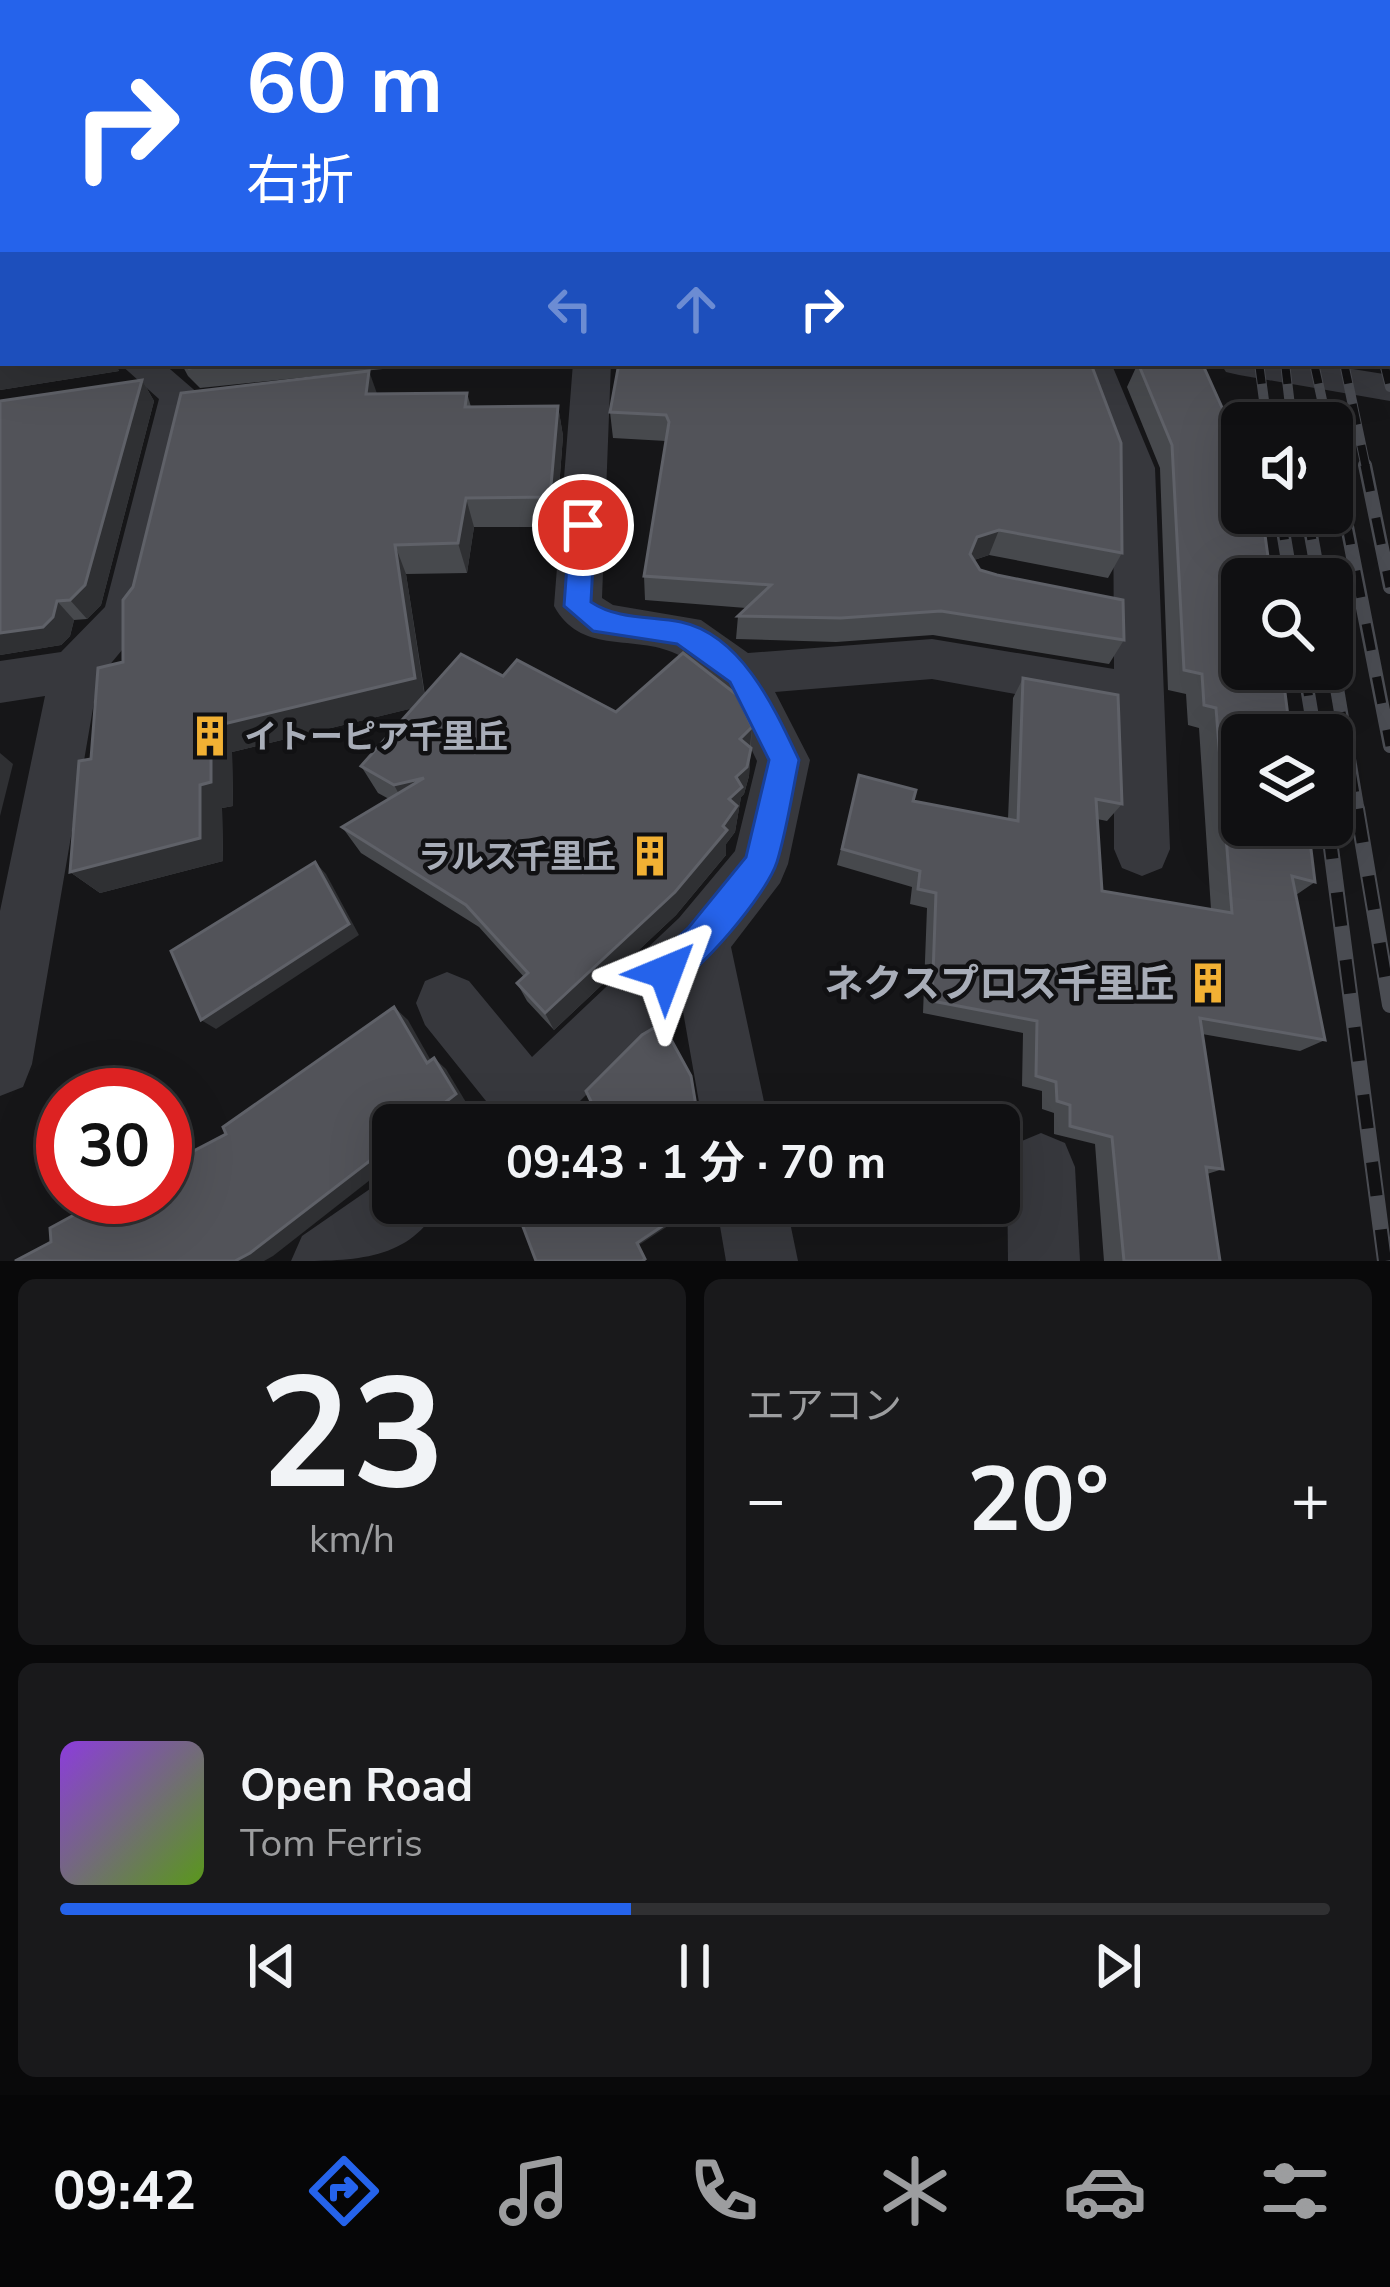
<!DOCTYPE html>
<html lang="ja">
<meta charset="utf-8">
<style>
:root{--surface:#101012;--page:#19191b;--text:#f1f3f6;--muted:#9c9d9f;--line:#303032;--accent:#2563eb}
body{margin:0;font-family:"Nunito Sans","Noto Sans JP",sans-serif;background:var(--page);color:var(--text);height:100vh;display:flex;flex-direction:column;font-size:45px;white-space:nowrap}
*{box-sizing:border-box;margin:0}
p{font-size:39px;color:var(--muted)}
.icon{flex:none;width:66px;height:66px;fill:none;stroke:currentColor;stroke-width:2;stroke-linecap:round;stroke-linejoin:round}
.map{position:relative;height:1261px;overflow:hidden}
.sheet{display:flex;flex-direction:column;gap:18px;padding:18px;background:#09090a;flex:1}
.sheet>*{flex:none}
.guide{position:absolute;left:0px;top:0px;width:1392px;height:366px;box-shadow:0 12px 48px #0002,0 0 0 3px var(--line);background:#2563eb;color:#fff;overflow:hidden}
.fabs{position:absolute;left:1221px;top:402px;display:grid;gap:24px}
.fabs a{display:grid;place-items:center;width:132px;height:132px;border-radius:18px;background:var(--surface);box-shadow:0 12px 48px #0002,0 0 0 3px var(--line);font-size:60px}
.speed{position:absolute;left:36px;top:1068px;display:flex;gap:24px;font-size:60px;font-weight:700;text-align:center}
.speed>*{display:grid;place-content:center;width:156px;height:156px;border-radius:50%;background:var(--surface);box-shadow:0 12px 48px #0002,0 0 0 3px var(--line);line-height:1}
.speed .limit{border:18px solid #d22;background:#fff;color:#111}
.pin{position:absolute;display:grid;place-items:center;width:102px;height:102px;color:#fff;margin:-51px;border:6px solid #fff;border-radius:50%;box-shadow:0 3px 12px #0007}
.me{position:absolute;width:132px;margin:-66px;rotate:44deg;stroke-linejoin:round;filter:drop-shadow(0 0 9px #0008)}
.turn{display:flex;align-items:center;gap:42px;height:252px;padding:0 48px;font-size:54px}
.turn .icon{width:156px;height:156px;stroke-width:2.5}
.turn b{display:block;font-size:84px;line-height:102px}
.lanes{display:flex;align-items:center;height:114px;padding:0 48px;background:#0003;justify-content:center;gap:60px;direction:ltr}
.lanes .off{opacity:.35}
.big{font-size:90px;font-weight:700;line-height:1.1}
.sheet .widget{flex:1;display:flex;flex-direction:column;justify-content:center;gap:18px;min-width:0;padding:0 42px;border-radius:18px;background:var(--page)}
.sheet .dial{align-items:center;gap:0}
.dial b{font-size:156px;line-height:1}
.song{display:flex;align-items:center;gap:36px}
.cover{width:144px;height:144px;border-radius:18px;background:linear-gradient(135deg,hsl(270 70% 55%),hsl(90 70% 35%))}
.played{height:12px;border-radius:6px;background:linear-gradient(90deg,var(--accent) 45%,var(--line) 45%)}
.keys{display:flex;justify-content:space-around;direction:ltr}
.heat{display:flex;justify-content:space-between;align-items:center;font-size:66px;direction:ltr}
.sheet .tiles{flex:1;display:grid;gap:18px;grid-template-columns:1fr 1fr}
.widget:last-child{grid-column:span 2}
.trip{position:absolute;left:372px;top:1104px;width:648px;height:120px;border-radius:18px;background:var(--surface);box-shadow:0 12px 48px #0002,0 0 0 3px var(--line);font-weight:700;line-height:120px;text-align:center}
.menu{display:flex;height:192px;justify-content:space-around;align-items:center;background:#060607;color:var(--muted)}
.menu .icon{width:84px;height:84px}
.menu .selected{color:var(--accent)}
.menu b{font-size:54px;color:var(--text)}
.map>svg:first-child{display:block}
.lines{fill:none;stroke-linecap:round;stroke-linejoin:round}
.street{fill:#37383d;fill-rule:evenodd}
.rail-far3-casing{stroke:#4a4c52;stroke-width:9}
.rail-far2-casing{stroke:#4a4c52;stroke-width:10}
.rail-far1-casing{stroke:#4a4c52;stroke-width:14}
.rail-casing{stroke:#4a4c52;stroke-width:16}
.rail-far3{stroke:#111113;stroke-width:6;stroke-dasharray:16;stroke-linecap:butt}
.rail-far2{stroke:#111113;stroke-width:8;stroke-dasharray:21;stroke-linecap:butt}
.rail-far1{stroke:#111113;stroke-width:9;stroke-dasharray:27;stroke-linecap:butt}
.rail{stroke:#111113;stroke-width:12;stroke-dasharray:34;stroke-linecap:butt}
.wall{fill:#47494d}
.shaded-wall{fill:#2f3033}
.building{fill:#525359;stroke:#5f6168;stroke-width:3}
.route{fill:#2563eb;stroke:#184099;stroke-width:3}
.labels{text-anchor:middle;stroke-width:9;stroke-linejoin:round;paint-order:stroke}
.poi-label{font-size:33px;font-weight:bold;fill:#a8adb8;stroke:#111113;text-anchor:start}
.near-poi-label{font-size:39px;font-weight:bold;fill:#a8adb8;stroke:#111113;text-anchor:end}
</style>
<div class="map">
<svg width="1390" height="1261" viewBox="0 0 1390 1261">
<rect width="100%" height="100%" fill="#161618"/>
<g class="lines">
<!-- street -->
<g class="street">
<path d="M1157,0H1181L1182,3H1158Z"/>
<path d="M119,363H163L200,395L151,615L98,679L32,1064L23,1087L0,1096V911L45,696L0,703V661L61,652L105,607L159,399Z"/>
<path d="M573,363H611L602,598L613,605L701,620L748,653L932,639L1114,669L1113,468L1079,374L1084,365H1112L1155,468L1170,849L1162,868L1142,876L1122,868L1114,849V712L932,679L775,692L810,760L788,864L780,883L731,947L769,1125H703L681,1000L556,1125H476L486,1101L425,1025L416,1003L425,981L447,972L469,981L532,1057L679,918L735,851L757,761C737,719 719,670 672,652C630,635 580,654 554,606Z"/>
<path d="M1220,363H1315L1390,375V401L1239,375L1226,372Z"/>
<path d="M1041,1133L1065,1143L1075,1167L1080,1261H1008L1007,1167L1017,1143Z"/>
<path d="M393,1173V1203H440C411,1261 355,1261 291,1261L302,1236Z"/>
<path d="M716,1203H786L798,1261H726Z"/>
</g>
<!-- rail-far3 casing -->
<g class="rail-far3-casing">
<path id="rail-far3" d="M1388,0L1390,5"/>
</g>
<!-- rail-far2 casing -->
<g class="rail-far2-casing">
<g id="rail-far2">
<path d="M1259,363L1267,423"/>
<path d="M1285,363L1292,423"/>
<path d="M1314,363L1327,423"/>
<path d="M1344,363L1366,468"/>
<path d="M1384,363L1390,387"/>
<path d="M1332,448L1336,468"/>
</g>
</g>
<!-- rail-far1 casing -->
<g class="rail-far1-casing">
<g id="rail-far1">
<path d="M1335,465L1390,746"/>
<path d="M1365,465L1390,587"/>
<path d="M1280,513L1291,579"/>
<path d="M1307,513L1319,579"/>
<path d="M1332,659L1358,812"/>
<path d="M1304,669L1315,735"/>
</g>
</g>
<!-- rail casing -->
<g class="rail-casing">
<g id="rail">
<path d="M1357,809L1390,1005"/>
<path d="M1328,825L1385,1261"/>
</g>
</g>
<!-- rail-far3 -->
<use href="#rail-far3" class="rail-far3"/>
<!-- rail-far2 -->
<use href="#rail-far2" class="rail-far2"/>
<!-- rail-far1 -->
<use href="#rail-far1" class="rail-far1"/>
<!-- rail -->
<use href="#rail" class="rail"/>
</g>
<!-- wall -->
<g class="wall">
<path d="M0,0H1162L1161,3H3V363H115L119,371L0,390Z"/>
<path d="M181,363H383V369L200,388L188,376Z"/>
<path d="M619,363L1122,553L1108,578L989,555L974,560L980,570L1124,640L1109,664L933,635L836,642L736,639L738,616L746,608L645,600L644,576L666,441L613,438L610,412Z"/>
<path d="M1138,363L1290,732L1315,882L1296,895L1325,1040L1300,1051L1202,1034L1223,1169L1207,1174L1220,1261H1104L1095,1144L1054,1134V1113L1042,1109V1091L1022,1086L1023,1033L923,1013L927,908L910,904L912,887L837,865L859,775L913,801L1008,819L1013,698L1023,678L1122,804L1107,821L1097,819L1102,891L1211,909L1199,728L1188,725L1186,694L1168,690L1160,468L1127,387Z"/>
<path d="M142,380L154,401L101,605L87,619L74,620L70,636L61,645L0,655V401Z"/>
<path d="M467,393L471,407L558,406L563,436L556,527H474L467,573L406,574L425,695L503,676L616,712L752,727L749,776L744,794L741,797L735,832L726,844V855L676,915L554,1030L527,1001L517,983L524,977L479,927L361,853L342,827L389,799L378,793L361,766L413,708L232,752L233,806L222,808L223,861L100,893L70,872L91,759L377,394Z"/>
</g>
<!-- shaded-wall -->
<g class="shaded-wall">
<path d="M22,363H115L119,371L0,390V366Z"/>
<path d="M369,371L380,402L366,394Z"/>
<path d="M142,380L154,401L101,605L87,619L70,600Z"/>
<path d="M558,406L563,436L556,527L550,497Z"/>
<path d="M466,498L474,527L467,573L458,543Z"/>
<path d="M999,530L989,555L968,562L977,537Z"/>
<path d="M395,545L406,574L426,705L232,752L233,806L222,808L223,861L100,893L70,872L200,785L211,727Z"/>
<path d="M57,601L74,620L70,636L61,645L0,655V633Z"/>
<path d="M752,727L749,756L740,739Z"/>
<path d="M751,748L749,776L744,794L741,797L735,832L726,844V855L676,915L554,1030L545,1013L723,826L736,777Z"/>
<path d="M0,753L13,764L0,816Z"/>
<path d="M424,778L409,812L394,785Z"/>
<path d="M315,862L326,874L359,935L216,1029L201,1020Z"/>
<path d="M394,1007L408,1020L439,1075L427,1063Z"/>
<path d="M434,1058L446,1069L467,1104L441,1125H416Z"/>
<path d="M697,1112V1118L687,1125H682L681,1123Z"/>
<path d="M393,1143V1162L273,1256L264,1261H235Z"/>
<path d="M697,1203H703L639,1245L646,1261H642L637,1243Z"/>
</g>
<!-- building -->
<g class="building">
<path d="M0,0H1141H1136L1139,3H3V363H22L0,366Z"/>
<path d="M184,363H233L189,368Z"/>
<path d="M619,363L1091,364L1121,443L1122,553L999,530L977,537L970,554L980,570L997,575L1123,600L1124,640L941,611L841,618L738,616L771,585L644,576L669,422L666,415L610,412Z"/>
<path d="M1138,363H1202L1242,452V513H1262L1271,579H1242V669H1282L1290,732L1296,733V735H1242V825H1308L1315,882L1292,876L1325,1040L1200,1018L1223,1169L1206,1167L1220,1261H1124L1112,1137L1070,1126V1105L1057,1101L1056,1082L1036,1076L1037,1021L932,1001L936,893L918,889L920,871L842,849L859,775L916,790L913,801L1018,821L1023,678L1118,695L1122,804L1096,799L1102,891L1232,913L1216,708L1204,705L1202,674L1184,670L1172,445Z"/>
<path d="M369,371L366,394L467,393L465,407L558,406L550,497L466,498L458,543L395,545L415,678L211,727V782L200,785V838L70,872L79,761L91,759L98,668L123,662V600L133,587L181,393Z"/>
<path d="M142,380L85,585L70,600L57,601L53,617L43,627L0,633V401Z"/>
<path d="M683,653L737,695L752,727L740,739L751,748L747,767L736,777L742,787L729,799L737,806L723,826L727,830L675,892L545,1013L517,983L528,973L466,905L342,827L424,778L394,785L361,766L461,654L503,676L517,660L616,712Z"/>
<path d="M315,862L349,924L201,1020L171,951Z"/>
<path d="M394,1007L427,1063L434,1058L456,1094L416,1125H393V1143L250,1253L235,1261H15L51,1242L50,1228L107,1197H165V1166L226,1134L223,1127Z"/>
<path d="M662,1023L691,1076L697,1112L681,1123L683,1125H579L597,1114L586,1091L642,1035Z"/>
<path d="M514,1203H697L637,1243L645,1259L642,1261H536Z"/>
</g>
<!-- route -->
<path class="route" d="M583,516L595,525L591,602C618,620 650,616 681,622C742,635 775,709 799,760C792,794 787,829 777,862C767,894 697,977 666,990L654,985L649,972L654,960L689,927L746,857L769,760L730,682L677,644L593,631L564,606L570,525Z"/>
<!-- icons -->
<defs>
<g id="building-bare" transform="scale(3.24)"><path d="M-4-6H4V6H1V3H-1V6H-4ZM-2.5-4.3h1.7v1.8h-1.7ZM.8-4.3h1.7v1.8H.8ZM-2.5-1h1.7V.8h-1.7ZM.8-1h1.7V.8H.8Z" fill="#f2b134" stroke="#111113" stroke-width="2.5" paint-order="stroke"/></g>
</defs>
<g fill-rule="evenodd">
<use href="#building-bare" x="210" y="736"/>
<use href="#building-bare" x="650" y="856"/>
<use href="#building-bare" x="1208" y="983"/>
</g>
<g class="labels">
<!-- poi labels -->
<g class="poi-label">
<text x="244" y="748">イトーピア千里丘</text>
<text x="616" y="868" text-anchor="end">ラルス千里丘</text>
</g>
<!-- near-poi labels -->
<g class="near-poi-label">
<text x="1174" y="997">ネクスプロス千里丘</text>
</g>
</g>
</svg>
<div class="fabs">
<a><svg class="icon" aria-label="sound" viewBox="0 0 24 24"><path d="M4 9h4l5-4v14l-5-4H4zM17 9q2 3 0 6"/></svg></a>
<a><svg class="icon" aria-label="search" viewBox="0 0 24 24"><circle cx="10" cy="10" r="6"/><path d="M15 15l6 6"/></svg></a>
<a><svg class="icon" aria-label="layers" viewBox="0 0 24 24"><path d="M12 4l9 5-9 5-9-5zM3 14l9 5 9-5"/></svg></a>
</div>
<div class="speed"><div class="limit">30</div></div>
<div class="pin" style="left:583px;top:525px;background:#d93025"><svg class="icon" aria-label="arrive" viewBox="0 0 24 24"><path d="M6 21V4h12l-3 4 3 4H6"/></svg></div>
<svg class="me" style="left:666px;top:972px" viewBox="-20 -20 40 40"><path d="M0-17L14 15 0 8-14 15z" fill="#2563eb" stroke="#fff" stroke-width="4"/></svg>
<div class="trip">09:43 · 1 分 · 70 m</div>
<div class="guide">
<div class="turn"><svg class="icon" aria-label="right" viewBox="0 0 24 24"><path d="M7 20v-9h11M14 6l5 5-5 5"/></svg><div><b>60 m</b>右折</div></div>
<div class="lanes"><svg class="icon off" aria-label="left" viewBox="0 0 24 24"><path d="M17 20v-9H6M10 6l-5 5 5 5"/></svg><svg class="icon off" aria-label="ahead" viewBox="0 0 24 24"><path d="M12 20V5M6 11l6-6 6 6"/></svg><svg class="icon" aria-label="right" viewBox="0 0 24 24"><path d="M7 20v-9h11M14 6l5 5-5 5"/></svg></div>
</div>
</div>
<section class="sheet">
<div class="tiles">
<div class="widget dial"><b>23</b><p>km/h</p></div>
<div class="widget"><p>エアコン</p>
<div class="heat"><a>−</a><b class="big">20°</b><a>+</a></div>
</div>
<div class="widget">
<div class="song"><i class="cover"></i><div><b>Open Road</b><p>Tom Ferris</p></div></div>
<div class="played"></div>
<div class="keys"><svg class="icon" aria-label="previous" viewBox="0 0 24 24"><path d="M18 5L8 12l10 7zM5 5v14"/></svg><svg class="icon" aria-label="pause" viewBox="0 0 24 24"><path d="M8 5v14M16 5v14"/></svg><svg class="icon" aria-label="next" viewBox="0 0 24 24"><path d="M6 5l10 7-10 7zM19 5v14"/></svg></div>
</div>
</div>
</section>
<nav class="menu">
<b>09:42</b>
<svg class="icon selected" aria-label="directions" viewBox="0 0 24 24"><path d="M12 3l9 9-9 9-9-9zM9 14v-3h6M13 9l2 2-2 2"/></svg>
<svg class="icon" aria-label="music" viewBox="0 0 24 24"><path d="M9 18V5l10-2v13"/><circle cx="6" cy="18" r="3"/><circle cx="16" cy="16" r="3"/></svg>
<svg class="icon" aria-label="phone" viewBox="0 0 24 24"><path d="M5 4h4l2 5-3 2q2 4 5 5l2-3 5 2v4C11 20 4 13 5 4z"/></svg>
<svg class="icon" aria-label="climate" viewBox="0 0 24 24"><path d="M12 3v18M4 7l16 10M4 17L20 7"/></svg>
<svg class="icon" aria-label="car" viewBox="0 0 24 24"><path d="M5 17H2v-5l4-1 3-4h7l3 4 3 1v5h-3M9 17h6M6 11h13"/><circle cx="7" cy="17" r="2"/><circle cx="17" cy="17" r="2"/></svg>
<svg class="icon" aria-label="filters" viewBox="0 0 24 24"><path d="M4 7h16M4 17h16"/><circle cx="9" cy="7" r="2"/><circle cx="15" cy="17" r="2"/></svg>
</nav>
